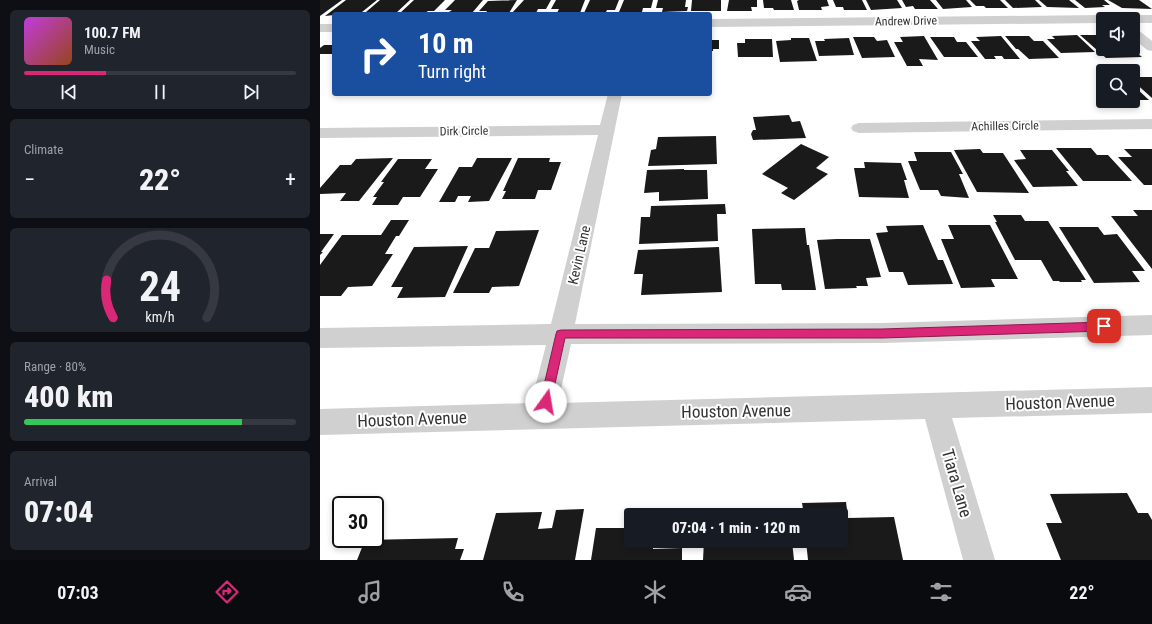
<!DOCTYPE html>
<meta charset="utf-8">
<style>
:root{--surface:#171b24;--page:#20242c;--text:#f1f3f6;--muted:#9ea1a6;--line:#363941;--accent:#db2777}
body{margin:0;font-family:"Roboto Condensed",sans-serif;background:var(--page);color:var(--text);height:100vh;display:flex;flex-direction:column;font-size:15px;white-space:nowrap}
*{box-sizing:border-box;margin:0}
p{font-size:13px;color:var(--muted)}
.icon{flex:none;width:22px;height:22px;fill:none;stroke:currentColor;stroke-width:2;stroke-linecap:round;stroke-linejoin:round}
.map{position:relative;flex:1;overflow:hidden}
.drawer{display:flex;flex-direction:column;gap:10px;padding:10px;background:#0d0f14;width:320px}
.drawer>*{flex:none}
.guide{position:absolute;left:12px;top:12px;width:380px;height:84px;border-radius:4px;box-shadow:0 2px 6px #0003;background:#1a4fa0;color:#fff;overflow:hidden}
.buttons{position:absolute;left:776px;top:12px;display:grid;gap:8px}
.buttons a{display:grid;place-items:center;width:44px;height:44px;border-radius:4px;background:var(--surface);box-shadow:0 2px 6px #0003;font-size:20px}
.speed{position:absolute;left:12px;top:496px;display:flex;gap:8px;font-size:20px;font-weight:700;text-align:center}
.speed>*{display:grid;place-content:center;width:52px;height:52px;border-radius:50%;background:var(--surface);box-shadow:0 2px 6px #0003;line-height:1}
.speed .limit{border:2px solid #111;border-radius:6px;background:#fff;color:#111}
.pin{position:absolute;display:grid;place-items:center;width:34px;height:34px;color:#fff;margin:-17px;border-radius:8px;box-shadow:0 2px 6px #0006}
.me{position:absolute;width:44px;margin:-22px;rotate:13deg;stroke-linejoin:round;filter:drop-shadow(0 0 3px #0008)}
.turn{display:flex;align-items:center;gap:14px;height:84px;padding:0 20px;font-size:18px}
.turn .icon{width:52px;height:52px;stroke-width:2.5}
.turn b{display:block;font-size:28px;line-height:34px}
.big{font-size:30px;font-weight:800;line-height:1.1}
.drawer .widget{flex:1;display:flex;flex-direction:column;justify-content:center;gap:6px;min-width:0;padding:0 14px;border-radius:6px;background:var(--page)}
.drawer .dial{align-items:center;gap:0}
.dial svg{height:104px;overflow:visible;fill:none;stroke:var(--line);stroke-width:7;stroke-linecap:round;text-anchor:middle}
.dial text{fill:var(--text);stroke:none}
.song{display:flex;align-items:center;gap:12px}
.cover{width:48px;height:48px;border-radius:6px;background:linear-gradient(135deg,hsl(290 70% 55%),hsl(20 70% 35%))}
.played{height:4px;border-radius:2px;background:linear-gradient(90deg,var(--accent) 30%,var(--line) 30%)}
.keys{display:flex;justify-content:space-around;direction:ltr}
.heat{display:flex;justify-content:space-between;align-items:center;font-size:22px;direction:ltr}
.charge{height:6px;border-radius:3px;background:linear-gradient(90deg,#34c759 80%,var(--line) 0)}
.trip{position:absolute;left:304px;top:508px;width:224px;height:40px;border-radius:4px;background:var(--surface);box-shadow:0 2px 6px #0003;font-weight:800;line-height:40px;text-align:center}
.dock{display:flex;height:64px;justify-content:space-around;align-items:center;background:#090b0e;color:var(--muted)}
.dock .icon{width:28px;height:28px}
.dock .on{color:var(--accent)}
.dock b{font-size:18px;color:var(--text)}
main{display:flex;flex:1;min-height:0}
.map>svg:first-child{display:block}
.building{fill:#1a1a1a}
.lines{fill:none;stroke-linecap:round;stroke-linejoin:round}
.minor{fill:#d0d0d0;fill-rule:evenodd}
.route{fill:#db2777;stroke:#8e194d}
.labels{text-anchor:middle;stroke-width:4;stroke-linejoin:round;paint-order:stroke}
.far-street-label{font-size:12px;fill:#333;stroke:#fff}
.street-label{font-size:14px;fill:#333;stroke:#fff}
.near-street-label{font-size:17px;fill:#333;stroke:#fff}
</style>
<main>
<section class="drawer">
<div class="widget">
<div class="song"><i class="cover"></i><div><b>100.7 FM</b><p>Music</p></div></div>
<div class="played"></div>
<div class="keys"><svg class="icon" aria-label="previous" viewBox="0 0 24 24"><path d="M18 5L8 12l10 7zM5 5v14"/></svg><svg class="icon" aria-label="pause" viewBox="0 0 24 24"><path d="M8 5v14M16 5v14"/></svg><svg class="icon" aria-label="next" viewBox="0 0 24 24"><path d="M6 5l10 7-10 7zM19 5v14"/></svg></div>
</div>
<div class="widget"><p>Climate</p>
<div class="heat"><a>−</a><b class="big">22°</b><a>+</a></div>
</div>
<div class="widget dial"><svg viewBox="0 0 100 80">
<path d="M14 69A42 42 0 1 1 86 69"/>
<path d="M14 69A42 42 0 0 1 9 40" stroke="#db2777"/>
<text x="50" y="56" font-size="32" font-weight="700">24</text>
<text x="50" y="72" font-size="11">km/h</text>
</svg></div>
<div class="widget"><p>Range · 80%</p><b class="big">400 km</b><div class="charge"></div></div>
<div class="widget"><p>Arrival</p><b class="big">07:04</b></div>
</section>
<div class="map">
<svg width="832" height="560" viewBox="0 0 832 560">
<rect width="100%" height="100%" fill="#fff"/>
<!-- building -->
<g class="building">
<path d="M0,0H22L0,16Z"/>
<path d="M26,0H57L42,12L5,16Z"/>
<path d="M60,0H90L75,14H51L53,12H46Z"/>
<path d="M94,0H125L114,11H108L105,13L79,14Z"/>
<path d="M135,0H163L152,13H135L129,12L132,10H125Z"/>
<path d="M197,0L189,13L165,14L167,11H159L168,1Z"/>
<path d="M204,0H231L226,9H218L216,13H192Z"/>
<path d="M236,0H265L260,13H237L239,9H231Z"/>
<path d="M270,0H299L295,10H287L286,12L280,13H264Z"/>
<path d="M304,0H333L331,8H323L322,12H299Z"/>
<path d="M338,0H366L365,7H368L367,11L342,12L343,8H336Z"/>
<path d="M372,0H401V11H371Z"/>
<path d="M409,0H437V7H431L432,11H407Z"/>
<path d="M443,0H471L474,10H454L453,8H444Z"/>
<path d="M479,0H507L509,6L501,7L502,10H479L477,1Z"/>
<path d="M513,0H542L547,10H524L523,7H516Z"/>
<path d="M546,0H577L582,8L551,10Z"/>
<path d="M582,0H610L618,9H595L593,6L586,7Z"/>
<path d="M616,0H646L652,7L623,9Z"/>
<path d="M650,0H680L688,8H666L664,6H656Z"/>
<path d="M685,0H715L722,7L693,8Z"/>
<path d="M719,0H749L759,8L727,7Z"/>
<path d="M755,0H784L790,5H782L785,7L765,8Z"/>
<path d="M788,0H819L832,9L802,8Z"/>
<path d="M757,35L775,52L741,53L727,39H735L732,36Z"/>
<path d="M760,35H783V49H812L822,57L786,58Z"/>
<path d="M604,36L618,60L599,59L603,66H587L574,42H583L580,37Z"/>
<path d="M681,36L700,59H684L682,56H674L676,59H665L651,41H660L656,37Z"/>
<path d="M685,36H709L714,41H723L739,58L709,59L698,49H696Z"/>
<path d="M533,37H554L557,41L567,40L575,57L542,58Z"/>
<path d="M610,37H634L637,42H646L658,57H624Z"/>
<path d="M471,38H489L497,61L460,62L456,41L471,40Z"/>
<path d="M529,38L534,55L499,56L495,41H505L504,39Z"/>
<path d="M425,39H452L453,57H418L417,43H425Z"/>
<path d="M390,40H399V49H393V51H390Z"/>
<path d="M4,45H14V54H0V48Z"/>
<path d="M813,77H832V98L813,81Z"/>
<path d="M813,88H816L829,100H813Z"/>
<path d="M469,115L472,122L480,121L486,138L433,140L431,134L433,130H436L433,117Z"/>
<path d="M396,136L397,164L328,166L331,150L336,149L338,137Z"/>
<path d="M481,144L509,157L496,168L508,174L474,200L461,193L468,188L442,174Z"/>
<path d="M736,148H771L777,155H788L812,181H763Z"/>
<path d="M660,149L663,153H683L709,193L657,192L634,150Z"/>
<path d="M804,149H832V185H824L798,157H812Z"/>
<path d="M700,150H732L749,171H746L758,186L713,187L694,160L706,159Z"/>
<path d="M594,152H631L643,174H639L649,198L621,196L618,190H600L588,161H597Z"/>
<path d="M73,158L39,201H20L26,193L0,194V188L20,165H31L36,159Z"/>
<path d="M157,158H192L169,201L148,202L151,196H138L135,202H119L139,167H152Z"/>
<path d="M198,158H230L229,162H241L231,190H218L215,199H182L186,191H183Z"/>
<path d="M78,159H112L105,169H118L100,197H83L78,205H52L57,197H53L64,182H61Z"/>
<path d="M544,162L581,163L587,180H584L589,198L539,197L534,168H545Z"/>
<path d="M364,169V170H387L388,199L339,201V192L324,193L327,170Z"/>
<path d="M405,204L406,214H397L398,241L319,244L321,217H330L331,206Z"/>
<path d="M813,210H832V269L791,216H818Z"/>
<path d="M673,215H701L705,221H728L766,280H761L762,282H740L739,281H733L721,260H695L675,222H677Z"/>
<path d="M71,220H89L79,236H76L65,254H73L52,286L28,287L21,296H0V265L22,235H61Z"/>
<path d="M603,225L618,260H623L633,284L588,285L583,272H569L556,233L568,232L566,226Z"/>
<path d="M628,225H670L698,279H671L675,287L641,288L621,239H634Z"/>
<path d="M739,227H778L784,235L797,234L825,271H812L820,282L774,283Z"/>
<path d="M485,228L487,245H489L496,290H462L461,284H435L432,229Z"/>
<path d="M219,230L199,286L172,287L169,293H133L155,248H169L176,231Z"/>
<path d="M0,234H14L1,252H3L0,255Z"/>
<path d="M517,239H550L561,277L546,278L548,286H536L537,288L505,289L497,240Z"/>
<path d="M148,246L125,297L77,298L83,287H71L94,247Z"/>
<path d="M399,247L402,292L321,295L323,274H314L318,250Z"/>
<path d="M807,493L818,513H828L832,520V560H741L726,523H742L730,494Z"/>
<path d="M526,502L528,518L574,517L583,560H488L486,541H521V515H484L482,503Z"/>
<path d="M264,509L255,560H163L176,513L222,512L218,529L232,528L236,510Z"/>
<path d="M276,528H311V541H333V549L362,548V560H271Z"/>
<path d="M138,538L135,549H144L140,560H37L45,540Z"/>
<path d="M384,541H472L474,560H383Z"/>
</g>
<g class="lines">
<!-- minor -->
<g class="minor">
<path d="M783,15L787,16L789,19H783V23L390,27V19Z"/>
<path d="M813,15H832V23H813V19H807L809,16Z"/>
<rect x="0" y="24" width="14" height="8"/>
<path d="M813,28L817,29L832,41V51L827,50L813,38Z"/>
<path d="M288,94H302L255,324L562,323L832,315V335L562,343L251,344L238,403L832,387V413L632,418L675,560H643L605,419L0,435V409L211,403L226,345L0,348V328L231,324L278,135L0,138V128L280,125Z"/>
<path d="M832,119V129L539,133L533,131L531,128L533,125L539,123Z"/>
</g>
</g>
<!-- route -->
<path class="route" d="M784,322L788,323L789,326L788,329L784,331L562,338H245L231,402L229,406L226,407L222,406L220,402L236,334L237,331L241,330L562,329Z"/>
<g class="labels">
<!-- far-street labels -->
<g class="far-street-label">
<text transform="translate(586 21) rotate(-1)" y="4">Andrew Drive</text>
<text transform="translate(685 126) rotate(-1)" y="4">Achilles Circle</text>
<text transform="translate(144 131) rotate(-1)" y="4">Dirk Circle</text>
</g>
<!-- street labels -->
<g class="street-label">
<text transform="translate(259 255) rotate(-77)" y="5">Kevin Lane</text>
</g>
<!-- near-street labels -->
<g class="near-street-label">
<text transform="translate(740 402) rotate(-2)" y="6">Houston Avenue</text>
<text transform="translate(416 411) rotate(-1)" y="6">Houston Avenue</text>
<text transform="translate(92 419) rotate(-2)" y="6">Houston Avenue</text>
<text transform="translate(637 483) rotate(74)" y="6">Tiara Lane</text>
</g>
</g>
</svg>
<div class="buttons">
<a><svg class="icon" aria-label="sound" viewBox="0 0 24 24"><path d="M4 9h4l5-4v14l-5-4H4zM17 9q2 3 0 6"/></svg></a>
<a><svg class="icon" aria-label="search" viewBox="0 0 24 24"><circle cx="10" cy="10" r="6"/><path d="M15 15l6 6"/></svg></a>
</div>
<div class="speed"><div class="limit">30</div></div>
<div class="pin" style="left:784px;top:326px;background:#d93025"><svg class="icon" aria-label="arrive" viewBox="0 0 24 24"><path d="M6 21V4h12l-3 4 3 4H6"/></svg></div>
<svg class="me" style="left:226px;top:402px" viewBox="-20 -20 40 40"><circle r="19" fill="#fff"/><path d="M0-13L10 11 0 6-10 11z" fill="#db2777"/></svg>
<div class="trip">07:04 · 1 min · 120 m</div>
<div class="guide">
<div class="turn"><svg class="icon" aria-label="right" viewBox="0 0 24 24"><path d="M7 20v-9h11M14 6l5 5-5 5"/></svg><div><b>10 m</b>Turn right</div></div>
</div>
</div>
</main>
<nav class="dock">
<b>07:03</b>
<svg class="icon on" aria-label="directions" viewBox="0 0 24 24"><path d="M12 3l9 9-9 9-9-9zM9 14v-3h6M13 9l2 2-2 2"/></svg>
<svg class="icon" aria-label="music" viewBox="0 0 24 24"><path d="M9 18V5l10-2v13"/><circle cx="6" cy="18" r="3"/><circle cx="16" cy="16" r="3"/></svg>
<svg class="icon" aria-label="phone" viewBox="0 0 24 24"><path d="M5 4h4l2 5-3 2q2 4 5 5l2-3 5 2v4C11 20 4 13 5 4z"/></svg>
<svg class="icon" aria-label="climate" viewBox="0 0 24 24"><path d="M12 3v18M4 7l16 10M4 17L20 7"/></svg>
<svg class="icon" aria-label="car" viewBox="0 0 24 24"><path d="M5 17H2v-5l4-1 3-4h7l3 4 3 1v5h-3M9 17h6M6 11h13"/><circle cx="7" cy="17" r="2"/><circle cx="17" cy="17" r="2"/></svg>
<svg class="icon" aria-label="filters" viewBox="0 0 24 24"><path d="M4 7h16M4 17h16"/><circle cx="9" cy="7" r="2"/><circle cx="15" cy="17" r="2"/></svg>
<b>22°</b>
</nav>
